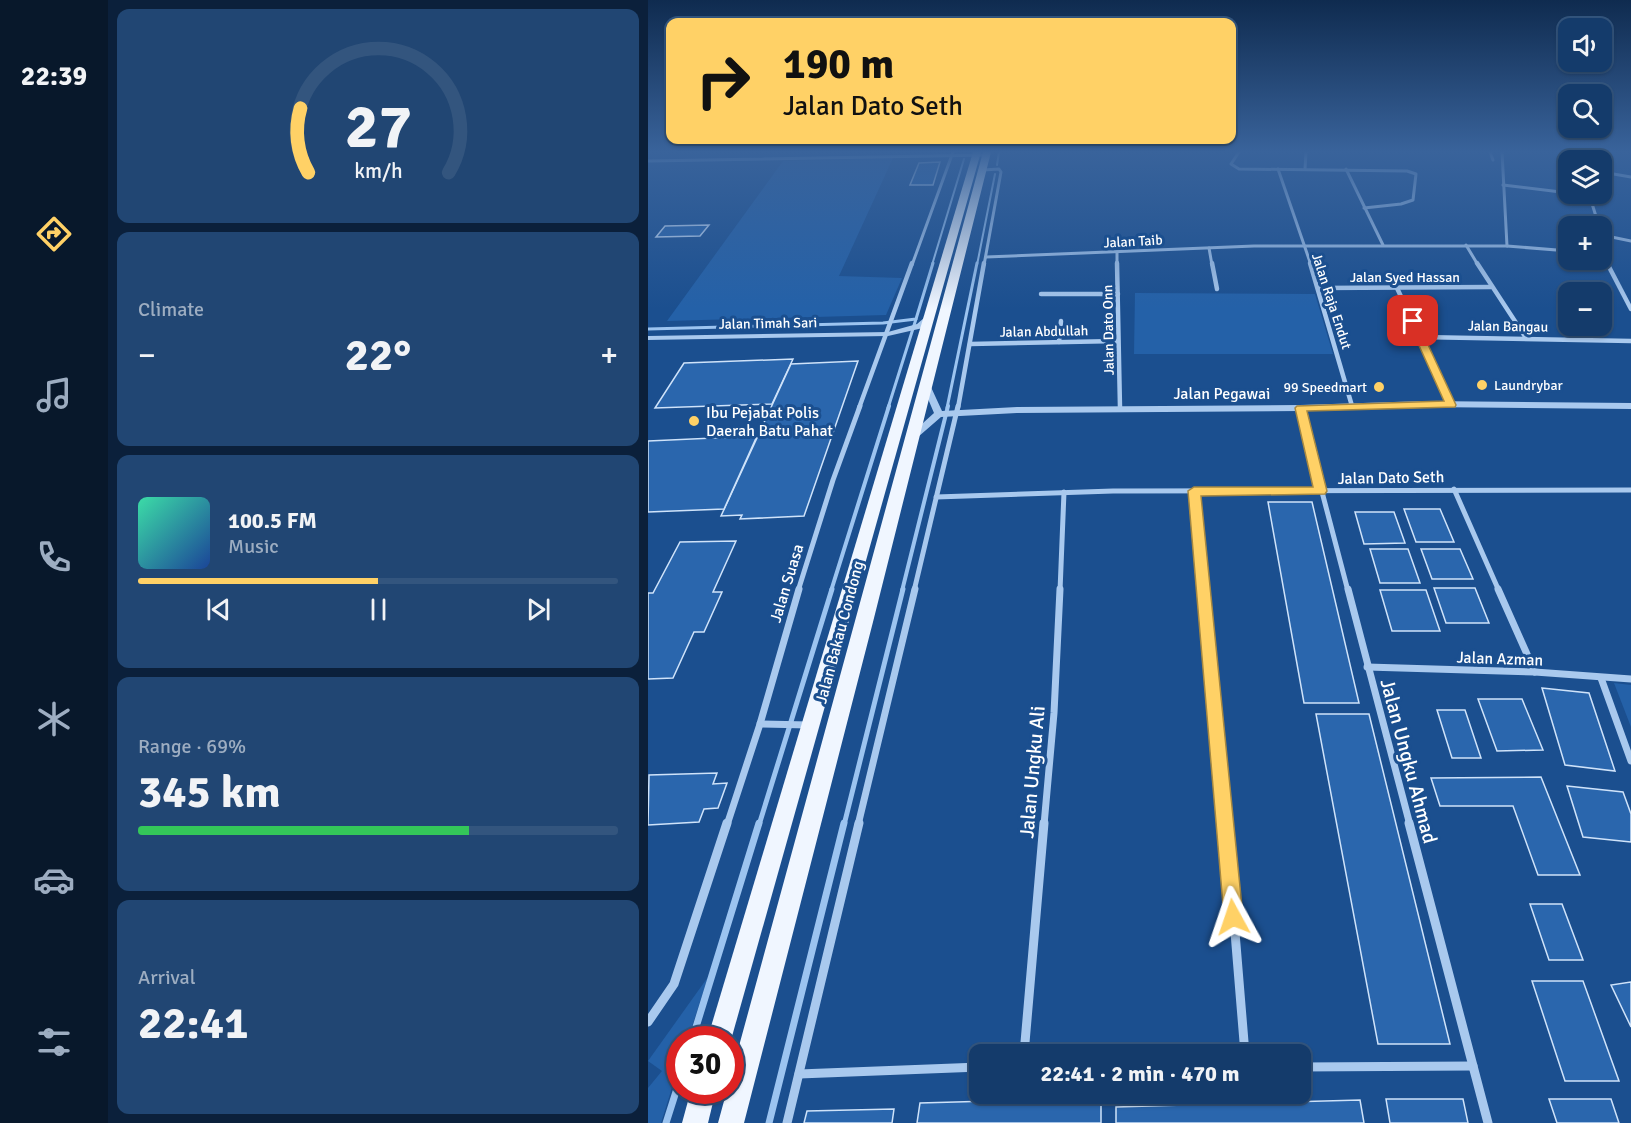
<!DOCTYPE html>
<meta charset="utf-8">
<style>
:root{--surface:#143b6b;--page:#214673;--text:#f1f3f6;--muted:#9dadc1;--line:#33557e;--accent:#ffd166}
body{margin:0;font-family:Signika,sans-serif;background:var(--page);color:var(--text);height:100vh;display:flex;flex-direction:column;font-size:22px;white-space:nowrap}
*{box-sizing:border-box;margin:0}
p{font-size:20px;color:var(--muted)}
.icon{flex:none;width:33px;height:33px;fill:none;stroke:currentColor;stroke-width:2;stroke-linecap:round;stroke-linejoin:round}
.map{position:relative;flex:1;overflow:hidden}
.side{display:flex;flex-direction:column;gap:9px;padding:9px;background:#0b203b;width:540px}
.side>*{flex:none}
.top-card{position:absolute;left:18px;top:18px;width:570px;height:126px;border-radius:12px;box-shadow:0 2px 4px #0004,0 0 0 2px var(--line);background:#ffd166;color:#111;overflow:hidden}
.controls{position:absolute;left:910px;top:18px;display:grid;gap:12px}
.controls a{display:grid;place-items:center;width:54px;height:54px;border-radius:12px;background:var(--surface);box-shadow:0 2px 4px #0004,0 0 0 2px var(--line);font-size:30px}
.speed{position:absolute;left:18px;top:1026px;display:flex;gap:12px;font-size:30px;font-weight:700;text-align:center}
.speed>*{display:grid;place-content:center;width:78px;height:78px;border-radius:50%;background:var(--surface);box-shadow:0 2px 4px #0004,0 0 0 2px var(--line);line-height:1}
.speed .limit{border:9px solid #d22;background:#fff;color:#111}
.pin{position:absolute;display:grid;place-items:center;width:51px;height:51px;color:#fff;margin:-26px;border-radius:12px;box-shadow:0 3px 9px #0006}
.me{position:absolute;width:66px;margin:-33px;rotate:355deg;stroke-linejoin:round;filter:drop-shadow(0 0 4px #0008)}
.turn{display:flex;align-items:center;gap:21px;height:126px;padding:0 18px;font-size:27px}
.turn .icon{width:78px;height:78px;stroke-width:2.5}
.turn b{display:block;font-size:42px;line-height:51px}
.big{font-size:45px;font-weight:700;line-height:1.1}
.side .tile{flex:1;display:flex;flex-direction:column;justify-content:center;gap:9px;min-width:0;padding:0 21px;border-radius:12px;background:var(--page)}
.side .dial{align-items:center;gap:0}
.dial svg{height:156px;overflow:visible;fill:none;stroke:var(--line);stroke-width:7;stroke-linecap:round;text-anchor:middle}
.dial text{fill:var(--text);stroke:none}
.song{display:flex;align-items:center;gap:18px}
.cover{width:72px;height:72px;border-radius:9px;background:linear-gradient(135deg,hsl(160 70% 55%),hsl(220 70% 35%))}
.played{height:6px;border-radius:3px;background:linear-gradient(90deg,var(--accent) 50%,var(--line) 50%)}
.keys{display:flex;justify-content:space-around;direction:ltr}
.heat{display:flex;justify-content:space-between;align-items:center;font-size:33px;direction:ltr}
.charge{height:9px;border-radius:4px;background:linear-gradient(90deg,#34c759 69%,var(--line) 0)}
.trip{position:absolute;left:321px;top:1044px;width:342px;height:60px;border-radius:12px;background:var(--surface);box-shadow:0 2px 4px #0004,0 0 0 2px var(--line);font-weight:700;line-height:60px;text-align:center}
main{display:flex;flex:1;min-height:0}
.menu{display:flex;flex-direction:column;width:108px;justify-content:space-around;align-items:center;background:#08182b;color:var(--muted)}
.menu .icon{width:42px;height:42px}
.menu .on{color:var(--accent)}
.menu b{font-size:27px;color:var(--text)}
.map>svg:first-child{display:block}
.green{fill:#2461a8}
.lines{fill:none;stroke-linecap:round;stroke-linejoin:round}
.stream-far4{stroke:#9cc4f0;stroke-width:2}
.stream-far3{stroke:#9cc4f0;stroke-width:3}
.stream-far2{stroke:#9cc4f0;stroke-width:4}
.stream-far1{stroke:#9cc4f0;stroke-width:5}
.stream{stroke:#9cc4f0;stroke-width:7}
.building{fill:#2a66ad;stroke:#cfe3fa;stroke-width:1.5}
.minor-far4{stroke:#a9c9ee;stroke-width:3}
.minor-far3{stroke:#a9c9ee;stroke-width:4.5}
.minor-far2{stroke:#a9c9ee;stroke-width:5}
.minor-far1{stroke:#a9c9ee;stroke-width:7}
.minor{stroke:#a9c9ee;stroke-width:9}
.tertiary{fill:#a9c9ee;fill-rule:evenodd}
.primary{fill:#f0f6ff;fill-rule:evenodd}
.route{fill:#ffd166;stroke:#a68842;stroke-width:1.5}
.poi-dot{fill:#ffd166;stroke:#1b4f8f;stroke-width:2}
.labels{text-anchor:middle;stroke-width:6;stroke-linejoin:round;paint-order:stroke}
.far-street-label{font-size:14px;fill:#fff;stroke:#1b4f8f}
.far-poi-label{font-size:14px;fill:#fff;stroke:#1b4f8f;text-anchor:start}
.street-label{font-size:16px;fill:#fff;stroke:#1b4f8f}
.poi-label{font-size:16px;fill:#fff;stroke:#1b4f8f;text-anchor:start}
.near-street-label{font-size:20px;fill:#fff;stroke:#1b4f8f}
</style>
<main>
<nav class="menu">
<b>22:39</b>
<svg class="icon on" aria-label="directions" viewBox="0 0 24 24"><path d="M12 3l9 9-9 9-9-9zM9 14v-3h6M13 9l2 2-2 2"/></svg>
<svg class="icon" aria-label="music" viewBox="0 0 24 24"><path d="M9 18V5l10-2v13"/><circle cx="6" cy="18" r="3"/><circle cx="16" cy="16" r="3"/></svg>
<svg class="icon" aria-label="phone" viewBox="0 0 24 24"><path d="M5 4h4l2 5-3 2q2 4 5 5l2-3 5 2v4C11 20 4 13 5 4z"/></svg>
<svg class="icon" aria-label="climate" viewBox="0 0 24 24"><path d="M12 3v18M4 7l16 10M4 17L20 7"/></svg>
<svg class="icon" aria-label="car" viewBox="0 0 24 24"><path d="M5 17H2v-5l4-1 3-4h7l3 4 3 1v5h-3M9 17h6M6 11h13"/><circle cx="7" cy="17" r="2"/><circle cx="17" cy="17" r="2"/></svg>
<svg class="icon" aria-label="filters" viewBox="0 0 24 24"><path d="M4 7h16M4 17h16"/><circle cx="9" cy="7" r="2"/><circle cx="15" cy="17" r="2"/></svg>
</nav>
<section class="side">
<div class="tile dial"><svg viewBox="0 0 100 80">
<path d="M14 69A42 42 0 1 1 86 69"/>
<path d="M14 69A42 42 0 0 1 10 36" stroke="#ffd166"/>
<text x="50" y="56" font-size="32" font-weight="700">27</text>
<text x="50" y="72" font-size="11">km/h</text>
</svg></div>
<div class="tile"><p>Climate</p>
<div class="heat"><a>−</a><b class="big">22°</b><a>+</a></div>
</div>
<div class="tile">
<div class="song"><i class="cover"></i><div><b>100.5 FM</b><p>Music</p></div></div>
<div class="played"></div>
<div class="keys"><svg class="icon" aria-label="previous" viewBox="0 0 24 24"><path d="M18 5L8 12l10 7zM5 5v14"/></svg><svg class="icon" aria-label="pause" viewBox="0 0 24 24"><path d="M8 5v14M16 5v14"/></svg><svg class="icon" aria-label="next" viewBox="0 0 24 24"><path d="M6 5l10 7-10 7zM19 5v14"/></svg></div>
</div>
<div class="tile"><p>Range · 69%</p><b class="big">345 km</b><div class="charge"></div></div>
<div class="tile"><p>Arrival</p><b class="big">22:41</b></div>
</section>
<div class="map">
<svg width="983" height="1123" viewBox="0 0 983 1123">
<rect width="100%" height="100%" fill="#1b4f8f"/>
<!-- green -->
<g class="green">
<path d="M245,158L191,276L254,278L238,315L19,321L135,161Z"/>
<path d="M487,293L667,294L685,354H486Z"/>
<path d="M966,683L983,685V727Z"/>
<path d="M60,977L40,1039L32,1040L31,1065L13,1123H0V1088L14,1071L0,1061Z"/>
</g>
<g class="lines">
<!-- stream-far4 -->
<g class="stream-far4">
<path d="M349,165L351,152"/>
<path d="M284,265L316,159"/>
<path d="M329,265L347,174"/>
</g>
<!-- stream-far3 -->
<g class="stream-far3">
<path d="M0,329L235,323L268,319L285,263"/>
<path d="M240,408L268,319"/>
<path d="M299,408L329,263"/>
</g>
<!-- stream-far2 -->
<g class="stream-far2">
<path d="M183,591L241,406"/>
<path d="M254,591L300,406"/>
</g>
<!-- stream-far1 -->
<g class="stream-far1">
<path d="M111,825L184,589"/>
<path d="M196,825L255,589"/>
</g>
<!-- stream -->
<g class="stream">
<path d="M44,1040L111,823"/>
<path d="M18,1123L32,1079"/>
<path d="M121,1123L196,823"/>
</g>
</g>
<!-- building -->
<g class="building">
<path d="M292,162L285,185H262L271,163Z"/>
<path d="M61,225L52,236L8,237L17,226Z"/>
<path d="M145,359L124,404L7,408L36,363Z"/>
<path d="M210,361L156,516L92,519L94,515L73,516L143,364Z"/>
<path d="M109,436L76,509L0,512V441Z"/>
<path d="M620,502H664L711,703H656Z"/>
<path d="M756,509H792L806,542H768Z"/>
<path d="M707,512H746L757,543L716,544Z"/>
<path d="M88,541L65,592H74L56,632H46L25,678L0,679V593H5L32,542Z"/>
<path d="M722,549H760L772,583H732Z"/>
<path d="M773,549H812L825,579H784Z"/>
<path d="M786,588H827L841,623H798Z"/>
<path d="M732,590H778L792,631H744Z"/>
<path d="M894,688L941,693L967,771L917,765Z"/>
<path d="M830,699H874L895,750L849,751Z"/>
<path d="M789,710H817L833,758H804Z"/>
<path d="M668,714H721L802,1044H730Z"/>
<path d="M69,773L65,784L79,783L70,808L56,809L51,822L0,825L1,775Z"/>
<path d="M893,777L932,875H890L865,806H792L783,778Z"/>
<path d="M919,786L975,792L983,814V842L935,837Z"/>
<path d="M882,904H914L935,960H901Z"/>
<path d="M884,981H935L971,1081H917Z"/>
<path d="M983,982V1027L963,985Z"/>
<path d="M453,1098V1123H269L272,1103Z"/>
<path d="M738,1099H815L820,1123H742Z"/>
<path d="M901,1099H963L971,1123H909Z"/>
<path d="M712,1100L716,1123H468V1107Z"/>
<path d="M246,1109L244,1123H156L159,1111Z"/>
</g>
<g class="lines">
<!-- minor-far4 -->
<g class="minor-far4">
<path d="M591,152L583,164L591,169L759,171L768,174L765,200L753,204L716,208"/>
<path d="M842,152L845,160"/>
<path d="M854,152L859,246"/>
<path d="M911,152L934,156"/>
<path d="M934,152V160"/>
<path d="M0,161L338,155"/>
<path d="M630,169L663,265"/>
<path d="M657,169L658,152"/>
<path d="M698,169L735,245"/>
<path d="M335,170L351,169L353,172L336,265"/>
<path d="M954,172L983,177"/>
<path d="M855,185L921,193"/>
<path d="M924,194L941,195"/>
<path d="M941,194L951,226"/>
<path d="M954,235L983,241"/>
<path d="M954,240L960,265"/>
<path d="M818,245L830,265"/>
<path d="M561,248L564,265"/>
<path d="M469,252V265"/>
<path d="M338,257L606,246H859L921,251"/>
<path d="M264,265L305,152"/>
</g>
<!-- minor-far3 -->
<g class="minor-far3">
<path d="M469,263L472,408"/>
<path d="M564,263L569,289"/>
<path d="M662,263L704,406"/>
<path d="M829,263L878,338"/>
<path d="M959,263L983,309"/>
<path d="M671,288L843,287"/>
<path d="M749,288L803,404"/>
<path d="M393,294H470"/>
<path d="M772,337L983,341"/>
<path d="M411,342L413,321"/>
<path d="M322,344L470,341"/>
<path d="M211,408L264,263"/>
<path d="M310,408L336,263"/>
</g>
<!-- minor-far2 -->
<g class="minor-far2">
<path d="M652,408L700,591"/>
<path d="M806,489L851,591"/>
<path d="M546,491L556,591"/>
<path d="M288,497L465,491L983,490"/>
<path d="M150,591L185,480L212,406"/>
<path d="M266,591L310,406"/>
<path d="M412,591L416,492"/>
</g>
<!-- minor-far1 -->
<g class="minor-far1">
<path d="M556,589L578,825"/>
<path d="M700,589L762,825"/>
<path d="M850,589L887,672"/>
<path d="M719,667L887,672L983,679"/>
<path d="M953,678L983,761"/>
<path d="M112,724L161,725"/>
<path d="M79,825L112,724L151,589"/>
<path d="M210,825L267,589"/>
<path d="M396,825L406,713L412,589"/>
</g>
<!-- minor -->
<g class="minor">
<path d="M578,823L597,1054"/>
<path d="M761,823L840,1123"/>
<path d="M0,1022L26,984L79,823"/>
<path d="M376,1054L396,823"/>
<path d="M652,1067L825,1066"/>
<path d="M151,1074L332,1067"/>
<path d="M139,1123L211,823"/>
</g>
<!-- tertiary -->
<g class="tertiary">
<path d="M276,318L283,320L275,328L240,336L0,340V336L240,332L269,324Z"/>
<path d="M276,385H282L294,411L369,407L652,405L778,401L983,403V409L778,407L652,411L369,413L293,417L270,437L267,438L263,435L264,433L286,413L275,387Z"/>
</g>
<!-- primary -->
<g class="primary">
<path d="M325,152H333L83,1040H59Z"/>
<path d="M335,152H343L225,622L96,1123H70L79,1090H82V1079Z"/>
<path d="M43,1090H68L60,1123H34Z"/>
</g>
</g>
<!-- sky -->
<linearGradient id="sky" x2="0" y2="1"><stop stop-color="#0f2b4f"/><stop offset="0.49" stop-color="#39639b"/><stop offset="1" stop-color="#39639b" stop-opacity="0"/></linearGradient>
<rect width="983" height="309" fill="url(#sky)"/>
<!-- route -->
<path class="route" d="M765,318L769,321L808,405L807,407L659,411L679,491L677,494L553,496L595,917L592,924L585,927L579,924L576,917L540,491L546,487H665L647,408L649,406L796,401L760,321Z"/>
<!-- markers -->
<g class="poi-dot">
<circle cx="834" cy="385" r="6"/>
<circle cx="731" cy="387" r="6"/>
<circle cx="46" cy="421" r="6"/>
</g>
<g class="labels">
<!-- far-street labels -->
<g class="far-street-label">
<text transform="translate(485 241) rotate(-3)" y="5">Jalan Taib</text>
<text x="757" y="282">Jalan Syed Hassan</text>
<text transform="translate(684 301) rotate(72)" y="5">Jalan Raja Endut</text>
<text transform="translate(120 323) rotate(-1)" y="5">Jalan Timah Sari</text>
<text transform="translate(860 326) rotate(1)" y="5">Jalan Bangau</text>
<text transform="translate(460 330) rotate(-91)" y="5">Jalan Dato Onn</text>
<text transform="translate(396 331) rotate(-1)" y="5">Jalan Abdullah</text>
</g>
<!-- far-poi labels -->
<g class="far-poi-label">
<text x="846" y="390">Laundrybar</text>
<text x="719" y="392" text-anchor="end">99 Speedmart</text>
</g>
<!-- street labels -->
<g class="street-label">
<text x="574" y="399">Jalan Pegawai</text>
<text transform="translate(743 477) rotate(-1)" y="6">Jalan Dato Seth</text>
<text transform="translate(138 583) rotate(-73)" y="6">Jalan Suasa</text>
<text transform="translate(191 632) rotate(-75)" y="6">Jalan Bakau Condong</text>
<text transform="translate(852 658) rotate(2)" y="6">Jalan Azman</text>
</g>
<!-- poi labels -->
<g class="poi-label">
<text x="58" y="418">Ibu Pejabat Polis<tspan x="58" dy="18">Daerah Batu Pahat</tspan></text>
</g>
<!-- near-street labels -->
<g class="near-street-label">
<text transform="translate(761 761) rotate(75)" y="7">Jalan Ungku Ahmad</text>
<text transform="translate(384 772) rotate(-85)" y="7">Jalan Ungku Ali</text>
</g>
</g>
</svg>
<div class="controls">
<a><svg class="icon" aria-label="sound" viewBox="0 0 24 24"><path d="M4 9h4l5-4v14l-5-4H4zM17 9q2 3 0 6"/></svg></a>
<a><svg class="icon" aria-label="search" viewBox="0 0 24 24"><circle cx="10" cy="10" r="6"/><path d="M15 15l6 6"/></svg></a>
<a><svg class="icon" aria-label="layers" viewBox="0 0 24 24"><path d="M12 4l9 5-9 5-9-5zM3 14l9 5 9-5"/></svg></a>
<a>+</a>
<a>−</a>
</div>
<div class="speed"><div class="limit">30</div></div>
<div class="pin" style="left:765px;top:321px;background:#d93025"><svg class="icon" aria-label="arrive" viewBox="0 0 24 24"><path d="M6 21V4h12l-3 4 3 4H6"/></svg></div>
<svg class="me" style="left:585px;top:917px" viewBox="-20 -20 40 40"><path d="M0-17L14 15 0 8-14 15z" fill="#ffd166" stroke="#fff" stroke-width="4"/></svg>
<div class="trip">22:41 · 2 min · 470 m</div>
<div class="top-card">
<div class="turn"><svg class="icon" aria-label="right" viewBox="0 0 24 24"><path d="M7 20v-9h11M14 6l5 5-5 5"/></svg><div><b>190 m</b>Jalan Dato Seth</div></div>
</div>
</div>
</main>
